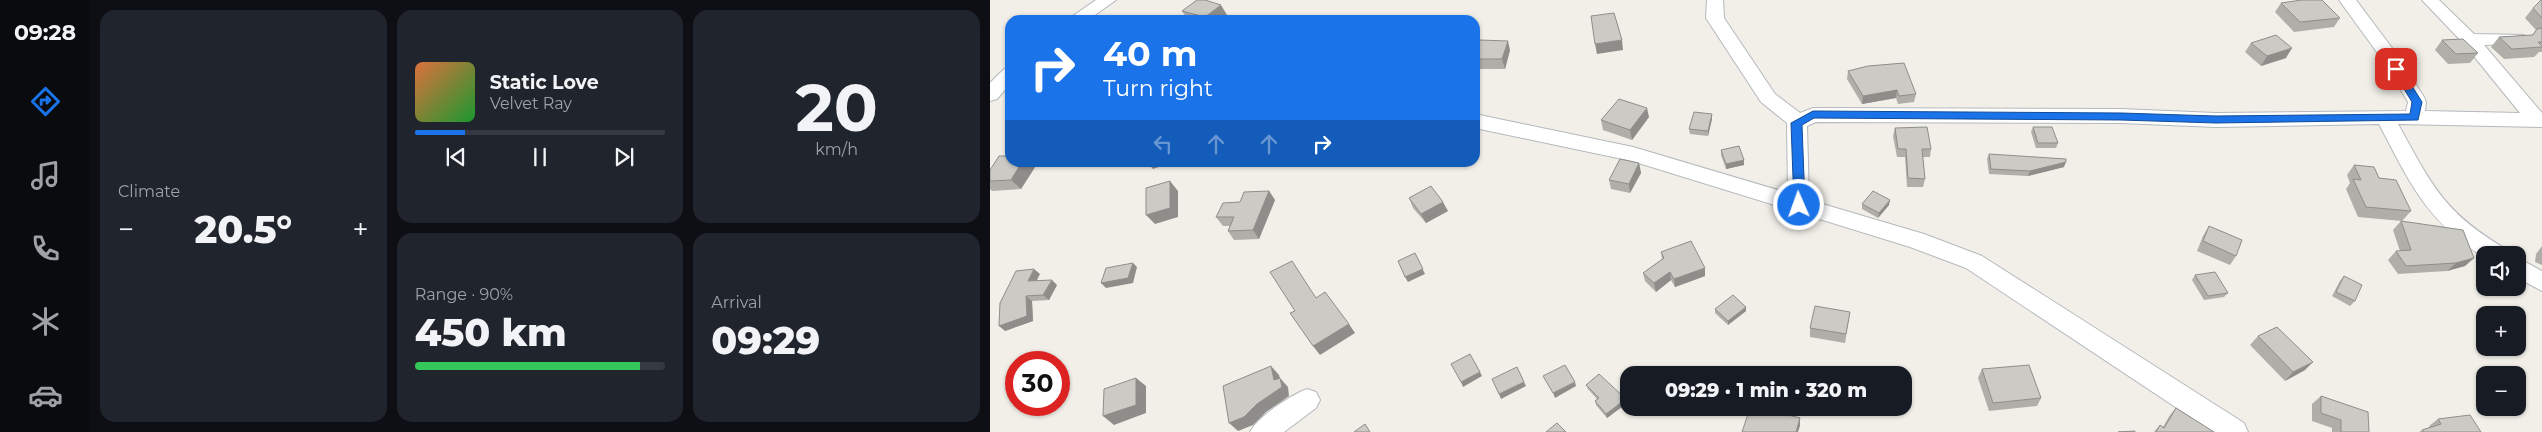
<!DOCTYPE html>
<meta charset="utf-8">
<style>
:root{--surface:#171b24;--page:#20242c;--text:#f1f3f6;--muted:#9ea1a6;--line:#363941;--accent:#1a73e8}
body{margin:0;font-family:Montserrat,sans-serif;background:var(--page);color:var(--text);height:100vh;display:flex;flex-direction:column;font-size:19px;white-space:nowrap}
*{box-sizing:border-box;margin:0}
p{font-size:16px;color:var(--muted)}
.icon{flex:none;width:28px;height:28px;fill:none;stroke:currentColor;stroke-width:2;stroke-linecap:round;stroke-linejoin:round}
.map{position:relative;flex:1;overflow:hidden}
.details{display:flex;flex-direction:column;gap:10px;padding:10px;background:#0d0f14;width:900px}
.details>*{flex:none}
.banner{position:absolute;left:15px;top:15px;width:475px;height:152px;border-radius:15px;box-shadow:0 1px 4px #0004;background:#1a73e8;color:#fff;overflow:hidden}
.fabs{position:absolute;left:1486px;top:246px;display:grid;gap:10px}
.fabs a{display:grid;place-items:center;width:50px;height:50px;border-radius:10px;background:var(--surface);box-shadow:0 1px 4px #0004;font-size:25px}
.speed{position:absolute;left:15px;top:351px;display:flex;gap:10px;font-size:25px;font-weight:700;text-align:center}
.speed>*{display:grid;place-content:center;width:65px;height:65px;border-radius:50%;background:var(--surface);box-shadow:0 1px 4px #0004;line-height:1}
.speed .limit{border:8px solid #d22;background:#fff;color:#111}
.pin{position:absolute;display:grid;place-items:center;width:42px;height:42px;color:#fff;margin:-21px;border-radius:10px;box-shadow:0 2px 8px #0006}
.me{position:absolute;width:55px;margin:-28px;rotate:358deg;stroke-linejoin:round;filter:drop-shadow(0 0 4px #0008)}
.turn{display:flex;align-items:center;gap:18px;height:105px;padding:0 15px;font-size:22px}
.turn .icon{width:65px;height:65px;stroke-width:2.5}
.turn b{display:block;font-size:35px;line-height:42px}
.lanes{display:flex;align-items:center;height:48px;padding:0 15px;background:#0003;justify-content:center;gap:25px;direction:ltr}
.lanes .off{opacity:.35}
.big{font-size:38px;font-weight:800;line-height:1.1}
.details .tile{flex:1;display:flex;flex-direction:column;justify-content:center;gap:8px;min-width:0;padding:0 18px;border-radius:15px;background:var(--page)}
.details .dial{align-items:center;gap:0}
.dial b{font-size:65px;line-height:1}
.song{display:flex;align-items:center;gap:15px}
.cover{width:60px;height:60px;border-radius:8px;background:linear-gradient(135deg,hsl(20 70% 55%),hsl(130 70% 35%))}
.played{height:5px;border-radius:2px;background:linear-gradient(90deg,var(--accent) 20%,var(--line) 20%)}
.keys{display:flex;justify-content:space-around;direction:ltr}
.heat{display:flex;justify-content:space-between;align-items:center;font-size:28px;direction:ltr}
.charge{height:8px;border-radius:4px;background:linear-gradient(90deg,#34c759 90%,var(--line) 0)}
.details .tiles{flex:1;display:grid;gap:10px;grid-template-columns:repeat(3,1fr)}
.tile:first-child{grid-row:span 2}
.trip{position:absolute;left:630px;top:366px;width:292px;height:50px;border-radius:15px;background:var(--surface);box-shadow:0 1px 4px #0004;font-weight:800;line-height:50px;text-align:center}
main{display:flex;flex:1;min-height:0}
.dock{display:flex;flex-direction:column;width:90px;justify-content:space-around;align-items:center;background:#090b0e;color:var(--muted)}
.dock .icon{width:35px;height:35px}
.dock .active{color:var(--accent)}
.dock b{font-size:22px;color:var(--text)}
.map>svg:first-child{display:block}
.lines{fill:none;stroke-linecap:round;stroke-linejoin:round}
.street-casing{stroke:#b5b8bc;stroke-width:2}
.street{fill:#fff;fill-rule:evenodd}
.wall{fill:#afaea9}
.shaded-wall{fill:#8f8d8a}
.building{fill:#cccac5;stroke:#8f8d8a}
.route{fill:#1a73e8;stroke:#114b97}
</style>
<main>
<nav class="dock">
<b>09:28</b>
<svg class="icon active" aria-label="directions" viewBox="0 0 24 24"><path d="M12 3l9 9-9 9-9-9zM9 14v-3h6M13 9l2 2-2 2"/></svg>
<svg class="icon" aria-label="music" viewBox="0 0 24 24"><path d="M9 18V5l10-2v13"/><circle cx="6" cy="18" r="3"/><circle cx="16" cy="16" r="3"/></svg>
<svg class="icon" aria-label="phone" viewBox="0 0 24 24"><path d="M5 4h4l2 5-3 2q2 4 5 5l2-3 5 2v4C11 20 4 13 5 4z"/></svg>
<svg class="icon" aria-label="climate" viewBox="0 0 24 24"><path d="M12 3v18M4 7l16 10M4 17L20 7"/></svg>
<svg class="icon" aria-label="car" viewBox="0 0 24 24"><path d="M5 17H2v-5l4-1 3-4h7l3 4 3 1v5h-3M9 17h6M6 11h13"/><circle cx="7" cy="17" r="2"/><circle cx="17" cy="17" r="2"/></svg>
</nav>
<section class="details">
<div class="tiles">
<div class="tile"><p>Climate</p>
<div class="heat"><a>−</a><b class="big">20.5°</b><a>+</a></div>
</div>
<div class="tile">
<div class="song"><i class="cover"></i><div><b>Static Love</b><p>Velvet Ray</p></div></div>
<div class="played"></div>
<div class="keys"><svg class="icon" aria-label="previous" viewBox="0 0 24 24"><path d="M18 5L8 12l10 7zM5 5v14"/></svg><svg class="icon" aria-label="pause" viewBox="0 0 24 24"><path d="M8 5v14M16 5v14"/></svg><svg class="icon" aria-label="next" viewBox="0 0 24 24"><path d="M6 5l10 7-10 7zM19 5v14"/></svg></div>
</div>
<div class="tile dial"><b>20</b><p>km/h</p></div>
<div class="tile"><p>Range · 90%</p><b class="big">450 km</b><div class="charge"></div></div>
<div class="tile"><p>Arrival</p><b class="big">09:29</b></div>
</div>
</section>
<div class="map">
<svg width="1552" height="432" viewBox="0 0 1552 432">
<rect width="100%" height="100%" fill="#f1efe8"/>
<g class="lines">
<!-- street casing -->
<g class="street-casing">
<g id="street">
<path d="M106,0H126L98,20H77Z"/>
<path d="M717,0H733L734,18L785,94L810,113L823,108L1131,109L1226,113L1416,111L1418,102L1389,55L1349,0H1366L1402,48L1434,97L1436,102L1435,111L1530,113L1474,44L1432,0H1449L1484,34L1534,35L1537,39L1534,43L1494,45L1552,113V127L1408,124C1442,185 1453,212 1516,249L1519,255H1495V258C1436,221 1420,183 1389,124L1226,127L1131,123L826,122L817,126L819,200L934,234L992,256L1254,423L1258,432H1223L976,268L920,247L642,161L485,128V114L643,147L798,193L797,123L771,102L716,18Z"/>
<path d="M20,67V84L7,99L0,101V83L14,69Z"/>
<path d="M1528,258L1552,271V291L1528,278Z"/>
<path d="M317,389L326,392L330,400L326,408L294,432H260C267,417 301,395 317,389Z"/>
</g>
</g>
<!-- street -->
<use href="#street" class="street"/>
</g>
<!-- wall -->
<g class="wall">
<path d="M1552,0V52H1549L1544,57L1514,59L1501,47L1509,37L1542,35L1546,30L1535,18L1543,8Z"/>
<path d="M1291,3L1350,18L1344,27L1304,32L1285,12Z"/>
<path d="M192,11L237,15L230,20H198Z"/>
<path d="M1452,40L1488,53L1480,63L1458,64L1445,50Z"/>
<path d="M1261,43L1296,58L1271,66L1255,52Z"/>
<path d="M520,50L515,69H486L485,65V54Z"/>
<path d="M858,71L926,94L924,102L908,104L906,98L872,104L857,79Z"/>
<path d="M722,114V119L718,136L700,134L699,129Z"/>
<path d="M659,117L642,140L613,130L611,120Z"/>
<path d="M1043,127L1068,143L1066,148H1046L1041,132Z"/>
<path d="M905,128L941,149L940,157H933L935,179L933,187H917L915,157H907L903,136Z"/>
<path d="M731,150L754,165L736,169L731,155Z"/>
<path d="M999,154L1074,167L1038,176L999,174L997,159Z"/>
<path d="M649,163L651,173L640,193L621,189L619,180Z"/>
<path d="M47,164L31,189L2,191L0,189V170Z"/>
<path d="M1364,165L1389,178L1421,211L1412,221L1368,217L1356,189L1360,183L1357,175Z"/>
<path d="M279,191L285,200L269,239L244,240L238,231L240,226H233L226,217L250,202Z"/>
<path d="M419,198L458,211L436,223L423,208Z"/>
<path d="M872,204L899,205L888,218L872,209Z"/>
<path d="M1411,221L1484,258L1475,266L1457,271L1408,274L1398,260L1406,251H1410L1403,230Z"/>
<path d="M1219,226L1246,256L1240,265L1207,251L1213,236Z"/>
<path d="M1552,246V265L1545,262L1546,254Z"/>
<path d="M671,252L715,276L685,287L681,280L666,292L655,281L653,273L672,259Z"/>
<path d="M50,274L46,281L67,285L59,300L42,301L43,321L15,331Z"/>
<path d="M1205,275L1238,293L1234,297L1214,300L1202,280Z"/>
<path d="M1354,276L1365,301L1360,306L1342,296L1350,281Z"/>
<path d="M756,307V311L738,325L725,313V309Z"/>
<path d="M860,312L855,343L820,337V328Z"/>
<path d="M1268,336L1315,370L1295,381L1260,345Z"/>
<path d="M992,369L1051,398L1047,406L999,411L988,378Z"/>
<path d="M596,385L636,399L637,403L617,418L606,405L605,401L607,399L598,389Z"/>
<path d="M1331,396L1379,432H1342V428L1322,421V404Z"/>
<path d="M1186,408L1224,432H1164L1170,425L1173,427L1180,415Z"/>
<path d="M1448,419L1491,432H1429L1432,430L1440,427L1439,426Z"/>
</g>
<!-- shaded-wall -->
<g class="shaded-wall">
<path d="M231,5L237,15L230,20H216L215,17Z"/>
<path d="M632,40L633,50L607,54L605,44Z"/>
<path d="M518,41L520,50L515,69L512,59Z"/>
<path d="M1302,48L1296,58L1271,66L1277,56Z"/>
<path d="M907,90L906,98L872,104L873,96Z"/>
<path d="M657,108L659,117L642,140L640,130Z"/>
<path d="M722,114V119L718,136V131Z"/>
<path d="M754,160V165L736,169V164Z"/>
<path d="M32,162H45L47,164L31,189L21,180Z"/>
<path d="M157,162H180V163L163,169Z"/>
<path d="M1076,162L1074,167L1038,176L1040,171Z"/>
<path d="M649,163L651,173L640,193L639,184Z"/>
<path d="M180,181L188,191V217L165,224L156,215Z"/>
<path d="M279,191L285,200L269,239L263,230Z"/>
<path d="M900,200L899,205L888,218L889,213Z"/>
<path d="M453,202L458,211L436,223L431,214Z"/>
<path d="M425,253L435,274L418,282L415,277Z"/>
<path d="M1484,258L1475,266L1457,271L1466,263Z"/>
<path d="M143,263L147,267L143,283L116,288L111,283Z"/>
<path d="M715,268V276L685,287L684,279Z"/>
<path d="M44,269L50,274L44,286L38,281Z"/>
<path d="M680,272L681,280L666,292L664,283Z"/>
<path d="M62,280L67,285L59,300L53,295Z"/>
<path d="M36,296L42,301L43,321L15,331L9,326Z"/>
<path d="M756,307V311L738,325V321Z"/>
<path d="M359,324L365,333L330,355L323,346Z"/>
<path d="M1323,362L1315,370L1295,381L1303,372Z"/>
<path d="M281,366L289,375L291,382L290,378L298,387L299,396L276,412L263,425L248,431L239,423L284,380Z"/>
<path d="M490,372L492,376L473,387L471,382Z"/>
<path d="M146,378L156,386V413L124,425L113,416Z"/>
<path d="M534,382L536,386L511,399L509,394Z"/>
<path d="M585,382L586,386L565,398L563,393Z"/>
<path d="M636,399L637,403L617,418L616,414Z"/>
<path d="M810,418V426L808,432H806Z"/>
</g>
<!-- building -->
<g class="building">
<path d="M207,0H215L231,5L215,17L192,11Z"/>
<path d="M1312,0H1332L1350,18L1310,22L1291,3Z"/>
<path d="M1551,0H1552V18L1543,8Z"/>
<path d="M624,13L632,40L605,44L601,16Z"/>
<path d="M1552,28V42H1548L1552,46V47L1522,49L1509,37L1543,35L1547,29Z"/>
<path d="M1286,35L1302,48L1277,56L1261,43Z"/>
<path d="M1473,39L1488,53L1466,54L1452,40Z"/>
<path d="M490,40L518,41L512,59H485V54Z"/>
<path d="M914,63L926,94L909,96L907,90L873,96L858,71L878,66Z"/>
<path d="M629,99L657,108L640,130L611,120Z"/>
<path d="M704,112L722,114L718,131L699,129Z"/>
<path d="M937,127L941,149H932L935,179L918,178L916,149H908L905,128Z"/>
<path d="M1043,127H1062L1068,143H1048Z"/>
<path d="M749,146L754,160L736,164L731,150Z"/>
<path d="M999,154L1076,159V162L1040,171L1001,169Z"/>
<path d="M9,156H20V162H32L21,180L0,181V170Z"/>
<path d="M630,159L649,163L639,184L619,180Z"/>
<path d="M1364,165L1384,167L1389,178L1406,180L1421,211L1376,207L1363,179L1371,180Z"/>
<path d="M180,181V208L156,215V188Z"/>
<path d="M441,186L453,202L431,214L419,198Z"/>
<path d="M279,191L263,230L238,231L244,217H226L233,203L250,202L254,192Z"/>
<path d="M883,191L900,200L889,213L872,204Z"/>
<path d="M1411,221L1473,230L1484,258L1466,263L1416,266L1406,251L1421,250Z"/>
<path d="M1219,226L1252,240L1246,256L1213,241Z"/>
<path d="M701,241L715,268L684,279L680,272L664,283L653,273L674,258L671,252Z"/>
<path d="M425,253L433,269L415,277L408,261Z"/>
<path d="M302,261L326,298L335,292L359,324L323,346L300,313L305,311L280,272Z"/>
<path d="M143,263L138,278L111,283L116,268Z"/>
<path d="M44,269L38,281L62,280L53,295L36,296L37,316L9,326L10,303L26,271Z"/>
<path d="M1225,272L1238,293L1218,296L1205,275Z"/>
<path d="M1354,276L1372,285L1365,301L1346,292Z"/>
<path d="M743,295L756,307L738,321L725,309Z"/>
<path d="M825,306L860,312L856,334L820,328Z"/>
<path d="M1287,327L1323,362L1303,372L1268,336Z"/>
<path d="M480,354L490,372L471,382L461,364Z"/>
<path d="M575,365L585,382L563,393L553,376Z"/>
<path d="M1039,365L1051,398L1003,403L992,369Z"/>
<path d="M281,366L284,380L290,378L292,387L267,404L254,417L239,423L233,386Z"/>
<path d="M527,367L534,382L509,394L502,379Z"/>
<path d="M609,374L636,399L616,414L605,401L609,398L596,385Z"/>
<path d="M146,378V405L113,416L114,389Z"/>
<path d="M1331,396L1378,412L1379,432H1351V420L1331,413Z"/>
<path d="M760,408H771L810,418L806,432H752Z"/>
<path d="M1186,408L1224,432H1166L1170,425L1174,428Z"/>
<path d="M1480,415L1491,432H1434L1432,430L1451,424L1448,419Z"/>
<path d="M567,423L576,432H556Z"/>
<path d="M375,424L380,432H364Z"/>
<path d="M1145,431V432H1128Z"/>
</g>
<!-- route -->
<path class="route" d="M1406,66L1410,67L1432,102L1428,120L1226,123L1131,120L824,118L812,125L815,205L809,209L804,205L801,123L823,111L1131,113L1226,116L1420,114L1422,102L1402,69Z"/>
</svg>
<div class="fabs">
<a><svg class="icon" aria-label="sound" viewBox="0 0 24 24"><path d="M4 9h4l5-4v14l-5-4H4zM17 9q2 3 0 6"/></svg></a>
<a>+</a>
<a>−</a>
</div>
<div class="speed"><div class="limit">30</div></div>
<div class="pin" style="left:1406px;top:69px;background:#d93025"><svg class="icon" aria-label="arrive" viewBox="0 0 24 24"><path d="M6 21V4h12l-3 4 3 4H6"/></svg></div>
<svg class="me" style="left:809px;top:205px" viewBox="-20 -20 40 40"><circle r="17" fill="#1a73e8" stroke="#fff" stroke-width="3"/><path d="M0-11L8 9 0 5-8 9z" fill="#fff"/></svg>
<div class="trip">09:29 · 1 min · 320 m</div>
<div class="banner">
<div class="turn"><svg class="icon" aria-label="right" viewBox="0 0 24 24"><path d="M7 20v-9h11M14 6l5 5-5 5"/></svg><div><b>40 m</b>Turn right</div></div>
<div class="lanes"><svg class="icon off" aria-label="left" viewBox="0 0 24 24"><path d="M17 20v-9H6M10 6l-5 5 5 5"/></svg><svg class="icon off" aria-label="ahead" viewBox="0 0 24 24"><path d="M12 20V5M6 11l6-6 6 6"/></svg><svg class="icon off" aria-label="ahead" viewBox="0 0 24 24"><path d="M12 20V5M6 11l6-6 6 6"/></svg><svg class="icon" aria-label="right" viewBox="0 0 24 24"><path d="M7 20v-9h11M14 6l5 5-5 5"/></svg></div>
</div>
</div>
</main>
